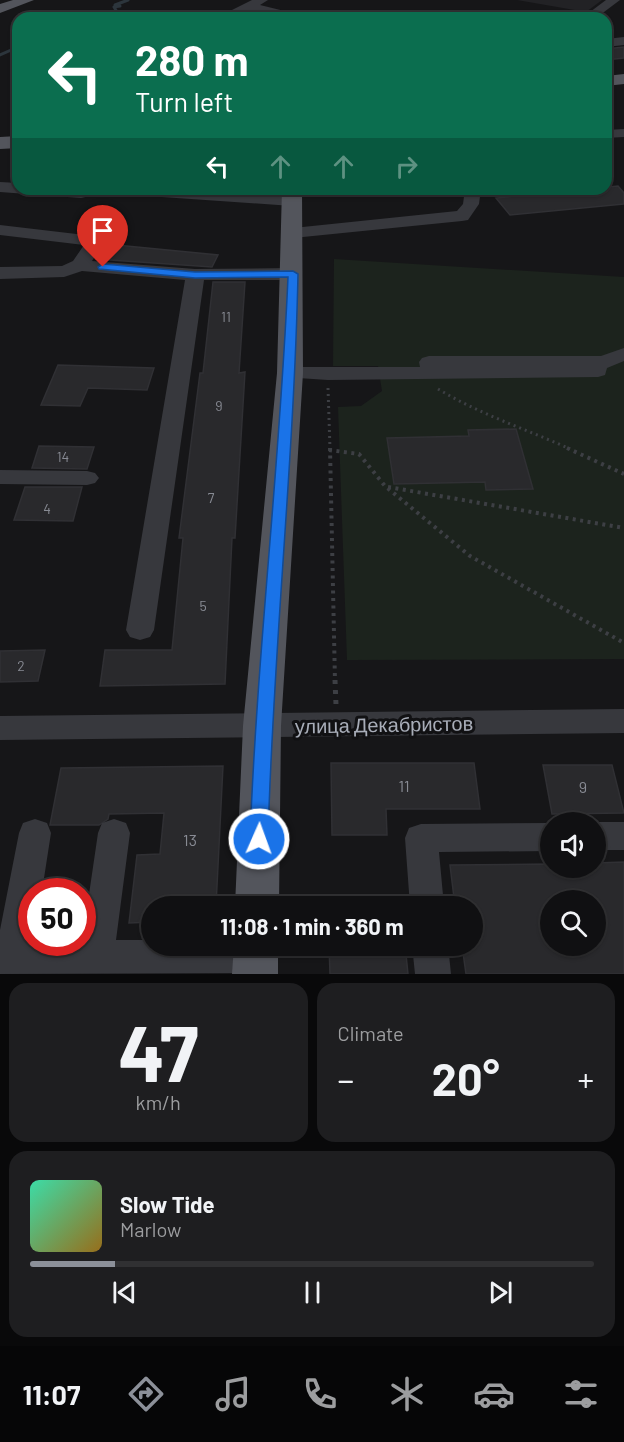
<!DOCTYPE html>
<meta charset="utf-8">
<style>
:root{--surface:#101012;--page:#1e1e20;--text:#f1f3f6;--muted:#9c9d9f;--line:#303032;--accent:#8c9099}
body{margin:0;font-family:Barlow,sans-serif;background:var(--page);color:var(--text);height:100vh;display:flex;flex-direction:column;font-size:22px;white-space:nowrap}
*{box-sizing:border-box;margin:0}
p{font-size:20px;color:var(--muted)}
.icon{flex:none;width:33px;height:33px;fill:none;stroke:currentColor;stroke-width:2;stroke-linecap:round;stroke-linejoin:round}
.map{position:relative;height:974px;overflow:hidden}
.sheet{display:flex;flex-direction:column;gap:9px;padding:9px;background:#09090a;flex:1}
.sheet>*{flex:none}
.hud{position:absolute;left:12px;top:12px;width:600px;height:183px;border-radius:18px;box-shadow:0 2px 4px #0004,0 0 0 2px var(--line);background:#0b6e4f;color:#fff;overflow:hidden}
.fabs{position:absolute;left:540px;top:812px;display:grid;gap:12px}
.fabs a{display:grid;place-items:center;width:66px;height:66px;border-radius:50%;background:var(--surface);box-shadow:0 2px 4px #0004,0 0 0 2px var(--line);font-size:30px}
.speed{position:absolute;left:18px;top:878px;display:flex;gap:12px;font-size:30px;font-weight:700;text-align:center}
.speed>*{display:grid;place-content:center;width:78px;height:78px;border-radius:50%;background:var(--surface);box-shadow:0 2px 4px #0004,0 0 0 2px var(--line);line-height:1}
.speed .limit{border:9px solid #d22;background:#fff;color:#111}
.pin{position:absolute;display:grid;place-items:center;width:51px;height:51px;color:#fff;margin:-62px -26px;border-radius:50% 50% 50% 0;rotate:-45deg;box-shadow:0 0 6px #0007}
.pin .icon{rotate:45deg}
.me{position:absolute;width:66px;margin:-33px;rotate:2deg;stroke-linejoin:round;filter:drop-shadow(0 0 4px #0008)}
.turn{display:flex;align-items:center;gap:21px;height:126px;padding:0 24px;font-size:27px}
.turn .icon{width:78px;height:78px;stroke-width:2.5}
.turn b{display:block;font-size:42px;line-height:51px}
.lanes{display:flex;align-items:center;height:57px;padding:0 24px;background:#0003;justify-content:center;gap:30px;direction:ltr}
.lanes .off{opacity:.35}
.big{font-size:45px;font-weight:700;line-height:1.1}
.sheet .card{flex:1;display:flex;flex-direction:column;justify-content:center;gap:9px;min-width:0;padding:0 21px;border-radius:18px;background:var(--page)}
.sheet .dial{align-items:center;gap:0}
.dial b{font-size:78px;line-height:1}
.song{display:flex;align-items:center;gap:18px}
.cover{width:72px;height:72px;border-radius:9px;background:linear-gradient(135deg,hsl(160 70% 55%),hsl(40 70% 35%))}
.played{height:6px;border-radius:3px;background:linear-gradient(90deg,var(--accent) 15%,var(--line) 15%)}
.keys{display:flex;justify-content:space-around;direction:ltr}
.heat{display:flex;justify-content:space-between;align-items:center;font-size:33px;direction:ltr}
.sheet .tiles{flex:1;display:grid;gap:9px;grid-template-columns:1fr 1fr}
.card:last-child{grid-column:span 2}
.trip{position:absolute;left:141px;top:896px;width:342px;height:60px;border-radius:30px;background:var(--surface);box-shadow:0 2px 4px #0004,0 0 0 2px var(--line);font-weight:700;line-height:60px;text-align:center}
.menu{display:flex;height:96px;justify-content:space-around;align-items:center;background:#060607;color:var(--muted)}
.menu .icon{width:42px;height:42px}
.menu .active{color:var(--accent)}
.menu b{font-size:27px;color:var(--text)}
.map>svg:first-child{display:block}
.built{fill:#222225}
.green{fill:#1c231d}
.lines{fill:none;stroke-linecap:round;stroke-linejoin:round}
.stream{stroke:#2c353c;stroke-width:3}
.building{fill:#29292c;stroke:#303034;stroke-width:1.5;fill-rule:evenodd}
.path-far2{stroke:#3d3f44;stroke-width:3;stroke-dasharray:2 4;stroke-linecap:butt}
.path-far1{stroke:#3d3f44;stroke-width:4;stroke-dasharray:3 4.5;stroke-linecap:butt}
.path{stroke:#3d3f44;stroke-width:5;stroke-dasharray:4 6;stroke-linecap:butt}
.minor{fill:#37383d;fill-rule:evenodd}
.major{fill:#53555c;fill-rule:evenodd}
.route{fill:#1a73e8;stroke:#114b97;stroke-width:1.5}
.labels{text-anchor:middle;stroke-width:6;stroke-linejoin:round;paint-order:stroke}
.number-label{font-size:14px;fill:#888b94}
.near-number-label{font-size:16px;fill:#888b94}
.near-street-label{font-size:20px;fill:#a8adb8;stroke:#111113}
</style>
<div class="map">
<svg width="624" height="974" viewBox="0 0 624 974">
<rect width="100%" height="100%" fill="#161618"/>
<!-- built -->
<path class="built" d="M517,0H602L586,12Z"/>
<!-- green -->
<path class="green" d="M334,259L624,277V659L347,660L338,407L361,406L382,391L378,366H333Z"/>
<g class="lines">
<!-- stream -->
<g class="stream">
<path d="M107,18L117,12L114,7L120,6L115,5L128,0"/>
<path d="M0,55L18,47"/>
</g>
</g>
<!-- building -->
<g class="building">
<path d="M624,47V58L606,60V49Z"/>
<path d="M618,186L624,193V204L510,215L496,198Z"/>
<path d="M106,244L218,255L212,267L96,259Z"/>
<path d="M213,282H245L239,373L245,372L235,538H232L225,684L100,686L105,650H172L183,538H179L200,373H203Z"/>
<path d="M58,365L154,368L147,390L88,388L80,406L41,405Z"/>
<path d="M516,429L533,489L486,490L485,482L394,484L387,438L469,436L468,430Z"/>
<path d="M39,446L94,447L87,469L32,468Z"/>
<path d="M25,487H82L73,521L14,520Z"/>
<path d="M45,650L38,681L0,682V651Z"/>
<path d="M331,763H474L480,809H386L387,835H332Z"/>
<path d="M543,765H612L624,813L552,814Z"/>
<path d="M223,766L216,906H152V922L129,923L137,855L160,854L164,813L109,814L108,819L99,825H50L61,768Z"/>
<path d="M624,862V974H466L462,945H472V906H455L450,865L550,864V867H596V863ZM550,900H596V945H550Z"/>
<path d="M329,945H405L408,974H330Z"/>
</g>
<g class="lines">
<!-- path-far2 -->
<g class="path-far2">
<path d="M328,388L330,449"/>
<path d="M438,389C479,414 526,429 570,449"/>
</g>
<!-- path-far1 -->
<g class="path-far1">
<path d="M330,448L335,682"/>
<path d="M567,448L624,474"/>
<path d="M329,450L359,454L385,486L470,556L624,643"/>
<path d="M388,487L624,528"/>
</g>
<!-- path -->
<path class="path" d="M335,680L336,705"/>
<!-- minor -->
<g class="minor">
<path d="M252,0H268L260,5L313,18H289L250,10L232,18H216Z"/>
<path d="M606,0H620L596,18H582Z"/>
<path d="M624,37V45L606,47V39Z"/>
<path d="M624,129V137L606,138V130Z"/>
<path d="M0,182L18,183V189H183L292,196L300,201L292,206L104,193L81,198L0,192Z"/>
<path d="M465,189H481L479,204L468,220L462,221L293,238L284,233L293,228L457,211L463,204Z"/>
<path d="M0,225L102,237L105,241L92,261L195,269L293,268L302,274L293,280H204L154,630L150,637L140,640L130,637L126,630L185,280L82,271L64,277L0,279V267L62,266L73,261L84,245L0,235Z"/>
<path d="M624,348V361L607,368L605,375L598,377L328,380L283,377L279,373L283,369L290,367H420L419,362L422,358L429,356H601Z"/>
<path d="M0,470L87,471L95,473L99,478L95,483L87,485L0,484Z"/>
<path d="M624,709V733L0,740V716Z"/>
<path d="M35,819L47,823L51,833L42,891H32V942H82L98,833L102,823L114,819L126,823L130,833L116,940H152V945H268L273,956L268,968L255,973L0,974V930L19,833L23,823Z"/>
<path d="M595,822H624V850H596Z"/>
<path d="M550,823V851L439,852L444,906H410L405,838L409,828L421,824Z"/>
<path d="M412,945H448L451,974H415Z"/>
</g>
<!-- major -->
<g class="major">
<path d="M13,0H34L0,13V4Z"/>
<path d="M624,74V84L606,86V76Z"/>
<path d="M18,136V148L0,149V137Z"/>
<path d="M282,189H302L303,373L281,726L279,906H235L243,726L277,373Z"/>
<path d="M234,945H278V974H232Z"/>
</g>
</g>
<!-- route -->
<path class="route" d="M103,264L195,272L293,271L298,274C294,463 273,650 268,839L266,844L259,847L252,844L250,839C257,651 280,465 288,277L195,278L99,269L98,267Z"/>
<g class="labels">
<!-- number labels -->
<g class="number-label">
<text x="226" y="322">11</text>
<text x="219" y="411">9</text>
<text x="63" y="462">14</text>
<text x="211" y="503">7</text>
<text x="47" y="514">4</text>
<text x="203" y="611">5</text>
<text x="21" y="671">2</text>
</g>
<!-- near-number labels -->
<g class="near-number-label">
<text x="404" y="792">11</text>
<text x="583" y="793">9</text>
<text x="190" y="846">13</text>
</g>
<!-- near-street labels -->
<g class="near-street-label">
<text transform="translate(384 725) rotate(-1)" y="7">улица Декабристов</text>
</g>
</g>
</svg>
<div class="fabs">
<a><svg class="icon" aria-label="sound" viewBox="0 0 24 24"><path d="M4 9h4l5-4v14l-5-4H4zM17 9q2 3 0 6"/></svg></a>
<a><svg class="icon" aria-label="search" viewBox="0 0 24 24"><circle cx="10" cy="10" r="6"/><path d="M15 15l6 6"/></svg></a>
</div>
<div class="speed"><div class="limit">50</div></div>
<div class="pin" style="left:103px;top:267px;background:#d93025"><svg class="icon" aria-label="arrive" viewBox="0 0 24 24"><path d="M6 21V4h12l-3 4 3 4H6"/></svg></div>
<svg class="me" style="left:259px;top:839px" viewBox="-20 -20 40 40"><circle r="17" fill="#1a73e8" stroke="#fff" stroke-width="3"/><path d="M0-11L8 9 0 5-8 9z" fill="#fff"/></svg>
<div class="trip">11:08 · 1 min · 360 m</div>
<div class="hud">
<div class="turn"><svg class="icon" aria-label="left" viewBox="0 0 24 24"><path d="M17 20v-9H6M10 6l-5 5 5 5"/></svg><div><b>280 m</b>Turn left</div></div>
<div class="lanes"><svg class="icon" aria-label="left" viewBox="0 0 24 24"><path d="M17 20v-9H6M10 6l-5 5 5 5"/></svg><svg class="icon off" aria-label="ahead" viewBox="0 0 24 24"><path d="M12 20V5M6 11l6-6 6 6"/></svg><svg class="icon off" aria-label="ahead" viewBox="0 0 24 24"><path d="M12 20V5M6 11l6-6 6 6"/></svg><svg class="icon off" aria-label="right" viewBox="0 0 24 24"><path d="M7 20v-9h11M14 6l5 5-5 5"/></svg></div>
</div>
</div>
<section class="sheet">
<div class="tiles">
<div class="card dial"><b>47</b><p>km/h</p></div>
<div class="card"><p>Climate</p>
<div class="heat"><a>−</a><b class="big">20°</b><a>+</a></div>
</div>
<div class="card">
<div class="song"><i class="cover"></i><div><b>Slow Tide</b><p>Marlow</p></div></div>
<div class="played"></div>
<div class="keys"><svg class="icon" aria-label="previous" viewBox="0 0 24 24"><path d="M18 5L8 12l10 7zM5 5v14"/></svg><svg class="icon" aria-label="pause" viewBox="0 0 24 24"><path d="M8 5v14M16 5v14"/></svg><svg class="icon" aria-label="next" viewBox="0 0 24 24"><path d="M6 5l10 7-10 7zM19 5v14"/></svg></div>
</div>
</div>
</section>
<nav class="menu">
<b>11:07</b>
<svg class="icon active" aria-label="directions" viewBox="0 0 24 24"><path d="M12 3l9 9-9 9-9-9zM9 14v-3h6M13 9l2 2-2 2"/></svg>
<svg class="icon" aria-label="music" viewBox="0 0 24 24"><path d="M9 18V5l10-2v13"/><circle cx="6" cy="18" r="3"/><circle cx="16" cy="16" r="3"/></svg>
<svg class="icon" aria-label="phone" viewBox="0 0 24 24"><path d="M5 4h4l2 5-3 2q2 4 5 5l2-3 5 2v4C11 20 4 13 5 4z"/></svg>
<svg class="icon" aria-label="climate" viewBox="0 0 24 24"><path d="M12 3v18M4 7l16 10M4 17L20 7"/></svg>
<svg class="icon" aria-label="car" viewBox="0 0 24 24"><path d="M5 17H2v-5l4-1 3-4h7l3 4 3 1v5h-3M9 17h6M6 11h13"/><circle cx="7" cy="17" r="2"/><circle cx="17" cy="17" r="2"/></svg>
<svg class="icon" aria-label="filters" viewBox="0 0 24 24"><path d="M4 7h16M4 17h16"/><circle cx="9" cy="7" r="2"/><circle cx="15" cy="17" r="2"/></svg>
</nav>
